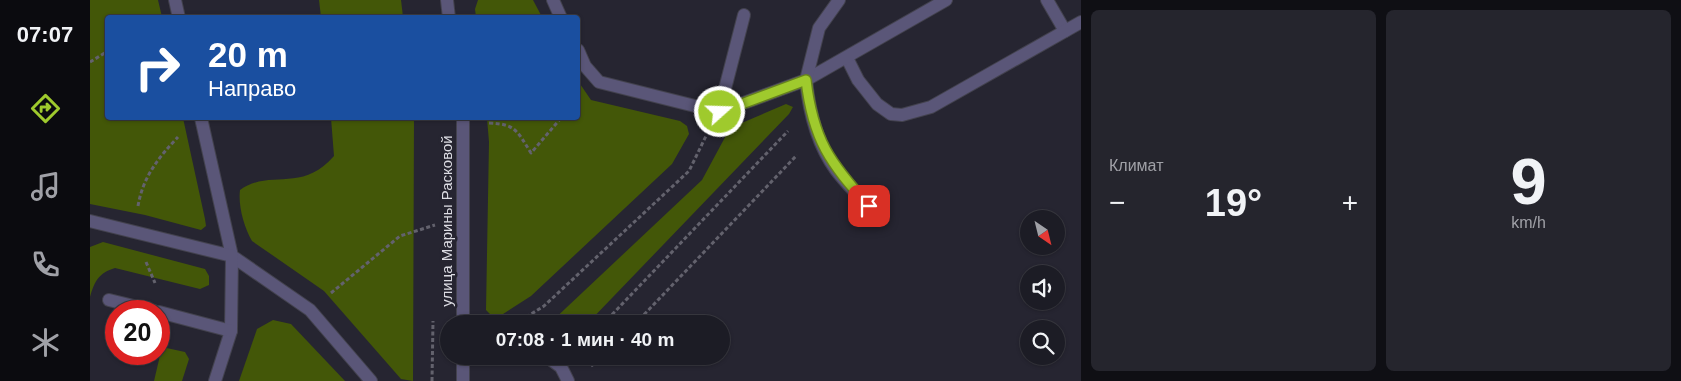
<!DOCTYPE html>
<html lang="ru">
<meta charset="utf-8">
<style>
:root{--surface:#1c1c25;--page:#25252d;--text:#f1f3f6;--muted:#a0a1a7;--line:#3a3a42;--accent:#9fca2d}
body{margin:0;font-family:Arial,sans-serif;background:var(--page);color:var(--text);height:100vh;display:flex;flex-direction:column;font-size:19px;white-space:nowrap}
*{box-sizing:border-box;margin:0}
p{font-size:16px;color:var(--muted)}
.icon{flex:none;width:28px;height:28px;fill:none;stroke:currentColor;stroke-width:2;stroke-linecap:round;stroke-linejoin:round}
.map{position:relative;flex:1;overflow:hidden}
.details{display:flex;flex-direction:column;gap:10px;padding:10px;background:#0f0f14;width:600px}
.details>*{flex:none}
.banner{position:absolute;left:15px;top:15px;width:475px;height:105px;border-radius:5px;box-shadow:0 1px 4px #0004,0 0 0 1px var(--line);background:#1a4fa0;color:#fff;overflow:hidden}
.needle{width:32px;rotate:145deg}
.tools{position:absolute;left:930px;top:210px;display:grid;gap:10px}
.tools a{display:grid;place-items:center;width:45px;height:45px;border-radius:50%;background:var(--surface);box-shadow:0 1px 4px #0004,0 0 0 1px var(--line);font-size:25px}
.speed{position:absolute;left:15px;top:300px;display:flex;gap:10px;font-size:25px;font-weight:700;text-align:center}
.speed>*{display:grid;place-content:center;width:65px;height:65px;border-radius:50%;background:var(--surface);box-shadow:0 1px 4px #0004,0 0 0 1px var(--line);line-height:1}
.speed .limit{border:8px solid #d22;background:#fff;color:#111}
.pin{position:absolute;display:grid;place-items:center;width:42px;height:42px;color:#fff;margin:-21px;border-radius:10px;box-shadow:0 2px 8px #0006}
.me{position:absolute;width:55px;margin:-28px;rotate:70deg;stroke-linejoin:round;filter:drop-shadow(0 0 4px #0008)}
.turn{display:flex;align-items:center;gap:18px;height:105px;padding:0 20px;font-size:22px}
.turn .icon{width:65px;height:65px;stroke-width:2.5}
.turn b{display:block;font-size:35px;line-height:42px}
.big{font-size:38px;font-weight:800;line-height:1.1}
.details .widget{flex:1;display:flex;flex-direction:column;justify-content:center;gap:8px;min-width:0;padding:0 18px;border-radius:8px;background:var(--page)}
.details .dial{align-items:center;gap:0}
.dial b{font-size:65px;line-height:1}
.heat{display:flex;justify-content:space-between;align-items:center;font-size:28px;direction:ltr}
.details .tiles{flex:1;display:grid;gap:10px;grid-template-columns:repeat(2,1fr)}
.trip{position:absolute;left:350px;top:315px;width:290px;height:50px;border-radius:25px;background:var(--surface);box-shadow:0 1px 4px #0004,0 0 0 1px var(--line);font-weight:800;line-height:50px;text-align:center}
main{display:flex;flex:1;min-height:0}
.tab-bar{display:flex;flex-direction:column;width:90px;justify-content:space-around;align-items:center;background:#0b0b0f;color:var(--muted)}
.tab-bar .icon{width:35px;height:35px}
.tab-bar .selected{color:var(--accent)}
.tab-bar b{font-size:22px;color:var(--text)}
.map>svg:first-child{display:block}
.green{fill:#435708}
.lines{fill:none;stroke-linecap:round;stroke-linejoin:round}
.service-casing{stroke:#43424e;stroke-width:14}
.tertiary-casing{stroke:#43424e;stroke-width:14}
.path{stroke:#63626d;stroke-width:3;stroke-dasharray:4 2.5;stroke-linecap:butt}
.service{stroke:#5a5678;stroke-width:12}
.tertiary{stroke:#5a5678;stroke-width:12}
.route-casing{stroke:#67831d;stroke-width:12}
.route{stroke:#9fca2d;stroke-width:9}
.labels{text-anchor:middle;stroke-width:5;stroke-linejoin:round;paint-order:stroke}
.street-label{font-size:15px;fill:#dddde4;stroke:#262531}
</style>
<main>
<nav class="tab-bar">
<b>07:07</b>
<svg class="icon selected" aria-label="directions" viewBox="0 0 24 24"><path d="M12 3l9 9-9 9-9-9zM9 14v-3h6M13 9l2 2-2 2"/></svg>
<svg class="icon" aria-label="music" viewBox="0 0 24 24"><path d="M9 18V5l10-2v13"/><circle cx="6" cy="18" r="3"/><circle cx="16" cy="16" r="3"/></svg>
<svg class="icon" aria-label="phone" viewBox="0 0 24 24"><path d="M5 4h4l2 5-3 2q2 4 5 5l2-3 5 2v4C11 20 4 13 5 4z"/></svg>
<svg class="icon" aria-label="climate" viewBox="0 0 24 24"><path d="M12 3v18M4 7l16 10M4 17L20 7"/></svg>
</nav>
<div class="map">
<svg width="991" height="381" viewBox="0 0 991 381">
<rect width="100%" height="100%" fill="#262531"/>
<!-- green -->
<g class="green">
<path d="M0,0H68L72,17L18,18V118H93L115,219L116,226L111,230L55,215L0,204Z"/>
<path d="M229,0H311L313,17H231Z"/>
<path d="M388,0H443L452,17H386L385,9Z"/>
<path d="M488,81L501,100L590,121L597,126L599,134L582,164L441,296L410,316L401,315L396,310L399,142L397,118H488Z"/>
<path d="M696,104L703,107L699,114L497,324H459L612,180L640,128Z"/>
<path d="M241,118H324L323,381L311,379L234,291L162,241C154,227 148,206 150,190C181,168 211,194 244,156Z"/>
<path d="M13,242L115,269L119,276V285L110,289L25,268C9,273 5,280 0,297V247Z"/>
<path d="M183,320L201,324L255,381H149L167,329Z"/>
<path d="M72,347L95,352L99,359L92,381H64Z"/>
</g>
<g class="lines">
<!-- service casing -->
<g class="service-casing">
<g id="service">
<path d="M85,0L89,18"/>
<path d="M463,0L471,18"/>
<path d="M957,0L975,31"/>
<path d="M488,50L495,66L509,82L629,112L716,80C719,111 727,144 746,170C759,187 776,203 790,219"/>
<path d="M757,58L768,80L787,104L801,114L812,115L841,107L991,22"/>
<path d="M716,80L856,0"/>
<path d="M716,80L729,28L749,0"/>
<path d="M629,112L654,15"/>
<path d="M111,118L142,256L220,310L281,381"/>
<path d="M0,221L142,256L141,331L125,381"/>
<path d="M19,300L64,311"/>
<path d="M69,312L141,331"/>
<path d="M456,356L471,367L478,381"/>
</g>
</g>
<!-- tertiary casing -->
<g class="tertiary-casing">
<g id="tertiary">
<path d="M357,0L359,18"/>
<path d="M373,118V324"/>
<path d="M373,381V356"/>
</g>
</g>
<!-- path -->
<g class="path">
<path d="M0,62L18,51"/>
<path d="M399,123C426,124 427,131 441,153L471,118"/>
<path d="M48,206C53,177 68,158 88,137"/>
<path d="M56,262L65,283"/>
<path d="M241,293L310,236L345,225"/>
<path d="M425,324L454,306L599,171L616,136"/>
<path d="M513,324L698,131"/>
<path d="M545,324L707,155"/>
<path d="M501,366L515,356"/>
<path d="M342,381L343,321"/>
</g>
<!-- service -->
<use href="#service" class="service"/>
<!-- tertiary -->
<use href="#tertiary" class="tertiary"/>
</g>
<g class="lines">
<!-- route casing -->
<g class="route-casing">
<path id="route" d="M630,112L716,80C723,140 740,163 779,206"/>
</g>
<!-- route -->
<use href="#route" class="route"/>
</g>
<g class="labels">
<!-- street labels -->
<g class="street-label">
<text transform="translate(357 221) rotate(-90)" y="5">улица Марины Расковой</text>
</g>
</g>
</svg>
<div class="tools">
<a><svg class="needle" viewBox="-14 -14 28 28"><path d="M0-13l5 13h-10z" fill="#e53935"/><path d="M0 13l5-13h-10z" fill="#a0a1a7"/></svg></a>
<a><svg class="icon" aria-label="sound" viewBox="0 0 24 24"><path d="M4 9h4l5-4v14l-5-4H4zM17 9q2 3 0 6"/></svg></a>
<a><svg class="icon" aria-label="search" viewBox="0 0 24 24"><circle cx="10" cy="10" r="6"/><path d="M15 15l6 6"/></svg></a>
</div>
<div class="speed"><div class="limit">20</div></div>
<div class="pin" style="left:779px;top:206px;background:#d93025"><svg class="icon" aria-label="arrive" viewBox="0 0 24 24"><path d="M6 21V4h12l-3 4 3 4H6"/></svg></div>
<svg class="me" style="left:630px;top:112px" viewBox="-20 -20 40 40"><circle r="17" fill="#9fca2d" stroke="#fff" stroke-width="3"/><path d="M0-11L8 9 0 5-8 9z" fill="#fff"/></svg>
<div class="trip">07:08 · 1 мин · 40 m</div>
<div class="banner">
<div class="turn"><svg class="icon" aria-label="right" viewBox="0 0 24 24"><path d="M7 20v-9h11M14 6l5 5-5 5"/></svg><div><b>20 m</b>Направо</div></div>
</div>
</div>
<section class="details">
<div class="tiles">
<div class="widget"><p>Климат</p>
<div class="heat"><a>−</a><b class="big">19°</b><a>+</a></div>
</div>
<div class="widget dial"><b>9</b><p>km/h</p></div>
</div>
</section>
</main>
